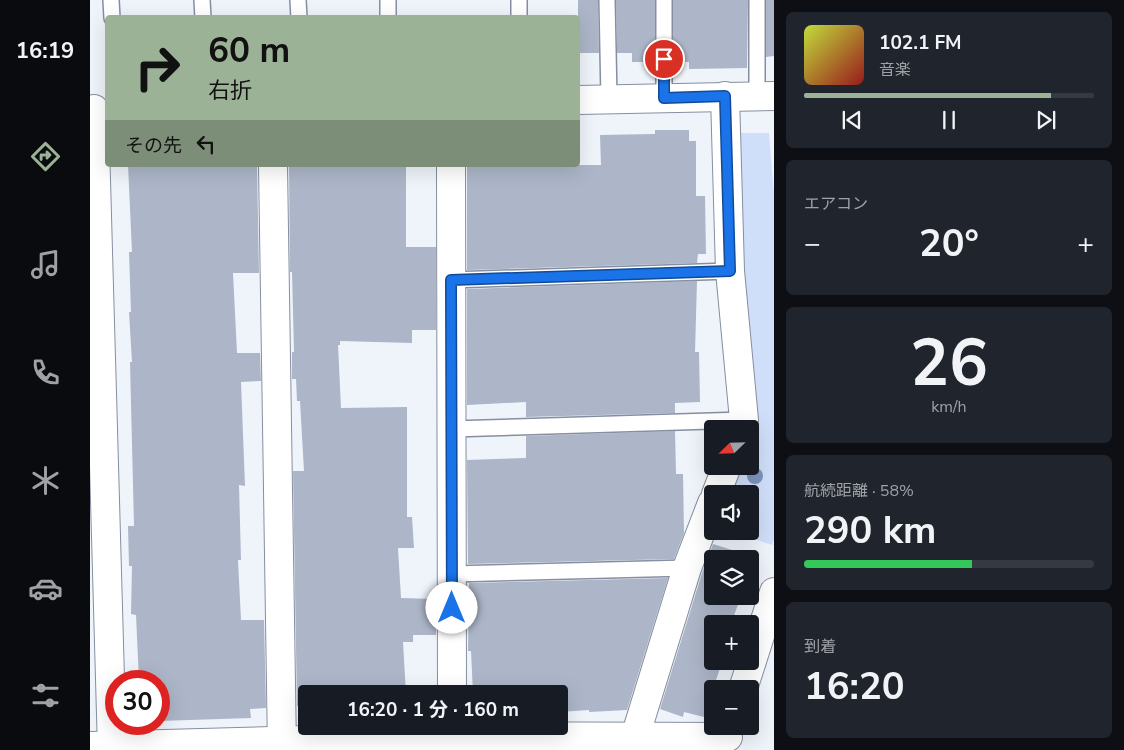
<!DOCTYPE html>
<html lang="ja">
<meta charset="utf-8">
<style>
:root{--surface:#171b24;--page:#20242c;--text:#f1f3f6;--muted:#9ea1a6;--line:#363941;--accent:#9cb297}
body{margin:0;font-family:"Nunito Sans","Noto Sans JP",sans-serif;background:var(--page);color:var(--text);height:100vh;display:flex;flex-direction:column;font-size:19px;white-space:nowrap}
*{box-sizing:border-box;margin:0}
p{font-size:16px;color:var(--muted)}
.icon{flex:none;width:28px;height:28px;fill:none;stroke:currentColor;stroke-width:2;stroke-linecap:round;stroke-linejoin:round}
.map{position:relative;flex:1;overflow:hidden}
.sheet{display:flex;flex-direction:column;gap:12px;padding:12px;background:#0d0f14;width:350px}
.sheet>*{flex:none}
.guide{position:absolute;left:15px;top:15px;width:475px;height:152px;border-radius:5px;box-shadow:0 5px 20px #0002;background:#9cb297;color:#111;overflow:hidden}
.needle{width:32px;rotate:247deg}
.fabs{position:absolute;left:614px;top:420px;display:grid;gap:10px}
.fabs a{display:grid;place-items:center;width:55px;height:55px;border-radius:5px;background:var(--surface);box-shadow:0 5px 20px #0002;font-size:25px}
.speed{position:absolute;left:15px;top:670px;display:flex;gap:10px;font-size:25px;font-weight:700;text-align:center}
.speed>*{display:grid;place-content:center;width:65px;height:65px;border-radius:50%;background:var(--surface);box-shadow:0 5px 20px #0002;line-height:1}
.speed .limit{border:8px solid #d22;background:#fff;color:#111}
.pin{position:absolute;display:grid;place-items:center;width:42px;height:42px;color:#fff;margin:-21px;border:2px solid #fff;border-radius:50%;box-shadow:0 1px 5px #0007}
.me{position:absolute;width:55px;margin:-28px;rotate:0deg;stroke-linejoin:round;filter:drop-shadow(0 0 4px #0008)}
.turn{display:flex;align-items:center;gap:18px;height:105px;padding:0 20px;font-size:22px}
.turn .icon{width:65px;height:65px;stroke-width:2.5}
.turn b{display:block;font-size:35px;line-height:42px}
.then{display:flex;align-items:center;height:48px;padding:0 20px;background:#0003;gap:10px;font-size:19px}
.big{font-size:38px;font-weight:700;line-height:1.1}
.sheet .card{flex:1;display:flex;flex-direction:column;justify-content:center;gap:8px;min-width:0;padding:0 18px;border-radius:8px;background:var(--page)}
.sheet .dial{align-items:center;gap:0}
.dial b{font-size:65px;line-height:1}
.song{display:flex;align-items:center;gap:15px}
.cover{width:60px;height:60px;border-radius:8px;background:linear-gradient(135deg,hsl(70 70% 55%),hsl(0 70% 35%))}
.played{height:5px;border-radius:2px;background:linear-gradient(90deg,var(--accent) 85%,var(--line) 85%)}
.keys{display:flex;justify-content:space-around;direction:ltr}
.heat{display:flex;justify-content:space-between;align-items:center;font-size:28px;direction:ltr}
.charge{height:8px;border-radius:4px;background:linear-gradient(90deg,#34c759 58%,var(--line) 0)}
.trip{position:absolute;left:208px;top:685px;width:270px;height:50px;border-radius:5px;background:var(--surface);box-shadow:0 5px 20px #0002;font-weight:700;line-height:50px;text-align:center}
main{display:flex;flex:1;min-height:0}
.tab-bar{display:flex;flex-direction:column;width:90px;justify-content:space-around;align-items:center;background:#090b0e;color:var(--muted)}
.tab-bar .icon{width:35px;height:35px}
.tab-bar .on{color:var(--accent)}
.tab-bar b{font-size:22px;color:var(--text)}
.map>svg:first-child{display:block}
.green{fill:#d0dff9}
.building{fill:#acb6c8}
.lines{fill:none;stroke-linecap:round;stroke-linejoin:round}
.service-casing{stroke:#858fa0;stroke-width:18}
.minor-casing{stroke:#858fa0;stroke-width:30}
.service{stroke:#fff;stroke-width:15}
.minor{stroke:#fff;stroke-width:28}
.tree{fill:#7d94bd}
.route-casing{stroke:#114b97;stroke-width:12}
.route{stroke:#1a73e8;stroke-width:9}
</style>
<main>
<nav class="tab-bar">
<b>16:19</b>
<svg class="icon on" aria-label="directions" viewBox="0 0 24 24"><path d="M12 3l9 9-9 9-9-9zM9 14v-3h6M13 9l2 2-2 2"/></svg>
<svg class="icon" aria-label="music" viewBox="0 0 24 24"><path d="M9 18V5l10-2v13"/><circle cx="6" cy="18" r="3"/><circle cx="16" cy="16" r="3"/></svg>
<svg class="icon" aria-label="phone" viewBox="0 0 24 24"><path d="M5 4h4l2 5-3 2q2 4 5 5l2-3 5 2v4C11 20 4 13 5 4z"/></svg>
<svg class="icon" aria-label="climate" viewBox="0 0 24 24"><path d="M12 3v18M4 7l16 10M4 17L20 7"/></svg>
<svg class="icon" aria-label="car" viewBox="0 0 24 24"><path d="M5 17H2v-5l4-1 3-4h7l3 4 3 1v5h-3M9 17h6M6 11h13"/><circle cx="7" cy="17" r="2"/><circle cx="17" cy="17" r="2"/></svg>
<svg class="icon" aria-label="filters" viewBox="0 0 24 24"><path d="M4 7h16M4 17h16"/><circle cx="9" cy="7" r="2"/><circle cx="15" cy="17" r="2"/></svg>
</nav>
<div class="map">
<svg width="684" height="750" viewBox="0 0 684 750">
<rect width="100%" height="100%" fill="#eff4fb"/>
<!-- green -->
<path class="green" d="M651,133H679L684,195V540L682,545L640,531H660V494H633L643,466H660V429L651,270Z"/>
<!-- building -->
<g class="building">
<path d="M488,0H508L509,53H488Z"/>
<path d="M526,0H565V62H542V53H527Z"/>
<path d="M583,0H658L657,68L599,69V62H583Z"/>
<path d="M676,0H684V56L676,57Z"/>
<path d="M565,130H599V141H606V196H615L616,254H608L607,263L377,270V165H511L510,135L565,134Z"/>
<path d="M38,165H167L169,273H143L147,353H170L171,381L151,382L155,486L149,485L151,560H148L151,620H174L176,708L160,709L161,718L69,721V681H49L46,615L41,614L42,566H39L38,526H44L40,362H42L39,312H41L39,252H42Z"/>
<path d="M199,165H316V247H346V330H322V343L250,341V345H248L251,408L317,407V517H322L324,548H308L311,598L346,599V635H323V642H313L316,694H216V705L207,706L203,471H214L210,401H207L206,379H202V352H204L202,272H200Z"/>
<path d="M607,281L605,352H609L610,402L585,403V413L436,417V402L377,405V289Z"/>
<path d="M585,431L586,474H593L594,533L584,559L378,564L377,460L436,458V436Z"/>
<path d="M623,544L664,557L660,568V559H622V596H651L641,624H622V661H629L627,667L630,668L614,717L594,712L593,717L570,709L612,573Z"/>
<path d="M578,578L537,710L499,712V710L469,712V694H383L381,651H378L379,583Z"/>
</g>
<g class="lines">
<!-- service casing -->
<g class="service-casing">
<g id="service">
<path d="M21,0L22,18"/>
<path d="M112,0L113,18"/>
<path d="M208,0L209,18"/>
<path d="M298,0V18"/>
<path d="M429,0V18"/>
<path d="M517,0L519,99"/>
<path d="M667,0V96"/>
<path d="M574,98V0"/>
<path d="M361,280L640,271"/>
<path d="M361,429L654,420"/>
<path d="M362,574L597,568"/>
</g>
</g>
<!-- minor casing -->
<g class="minor-casing">
<g id="minor">
<path d="M635,96L640,271L654,420L651,429"/>
<path d="M488,100L684,96"/>
<path d="M4,109L22,750"/>
<path d="M183,165L192,750"/>
<path d="M361,165L362,694"/>
<path d="M626,494L637,466"/>
<path d="M653,689L684,592"/>
<path d="M0,746L362,736L638,737"/>
<path d="M541,750L597,568L622,503"/>
</g>
</g>
<!-- service -->
<use href="#service" class="service"/>
<!-- minor -->
<use href="#minor" class="minor"/>
</g>
<!-- trees -->
<circle class="tree" cx="665" cy="476" r="8"/>
<g class="lines">
<!-- route casing -->
<g class="route-casing">
<path id="route" d="M362,608L361,280L640,271L635,96L574,98V59"/>
</g>
<!-- route -->
<use href="#route" class="route"/>
</g>
</svg>
<div class="fabs">
<a><svg class="needle" viewBox="-14 -14 28 28"><path d="M0-13l5 13h-10z" fill="#e53935"/><path d="M0 13l5-13h-10z" fill="#9ea1a6"/></svg></a>
<a><svg class="icon" aria-label="sound" viewBox="0 0 24 24"><path d="M4 9h4l5-4v14l-5-4H4zM17 9q2 3 0 6"/></svg></a>
<a><svg class="icon" aria-label="layers" viewBox="0 0 24 24"><path d="M12 4l9 5-9 5-9-5zM3 14l9 5 9-5"/></svg></a>
<a>+</a>
<a>−</a>
</div>
<div class="speed"><div class="limit">30</div></div>
<div class="pin" style="left:574px;top:59px;background:#d93025"><svg class="icon" aria-label="arrive" viewBox="0 0 24 24"><path d="M6 21V4h12l-3 4 3 4H6"/></svg></div>
<svg class="me" style="left:362px;top:608px" viewBox="-20 -20 40 40"><circle r="19" fill="#fff"/><path d="M0-13L10 11 0 6-10 11z" fill="#1a73e8"/></svg>
<div class="trip">16:20 · 1 分 · 160 m</div>
<div class="guide">
<div class="turn"><svg class="icon" aria-label="right" viewBox="0 0 24 24"><path d="M7 20v-9h11M14 6l5 5-5 5"/></svg><div><b>60 m</b>右折</div></div>
<div class="then">その先<svg class="icon" aria-label="left" viewBox="0 0 24 24"><path d="M17 20v-9H6M10 6l-5 5 5 5"/></svg></div>
</div>
</div>
<section class="sheet">
<div class="card">
<div class="song"><i class="cover"></i><div><b>102.1 FM</b><p>音楽</p></div></div>
<div class="played"></div>
<div class="keys"><svg class="icon" aria-label="previous" viewBox="0 0 24 24"><path d="M18 5L8 12l10 7zM5 5v14"/></svg><svg class="icon" aria-label="pause" viewBox="0 0 24 24"><path d="M8 5v14M16 5v14"/></svg><svg class="icon" aria-label="next" viewBox="0 0 24 24"><path d="M6 5l10 7-10 7zM19 5v14"/></svg></div>
</div>
<div class="card"><p>エアコン</p>
<div class="heat"><a>−</a><b class="big">20°</b><a>+</a></div>
</div>
<div class="card dial"><b>26</b><p>km/h</p></div>
<div class="card"><p>航続距離 · 58%</p><b class="big">290 km</b><div class="charge"></div></div>
<div class="card"><p>到着</p><b class="big">16:20</b></div>
</section>
</main>
